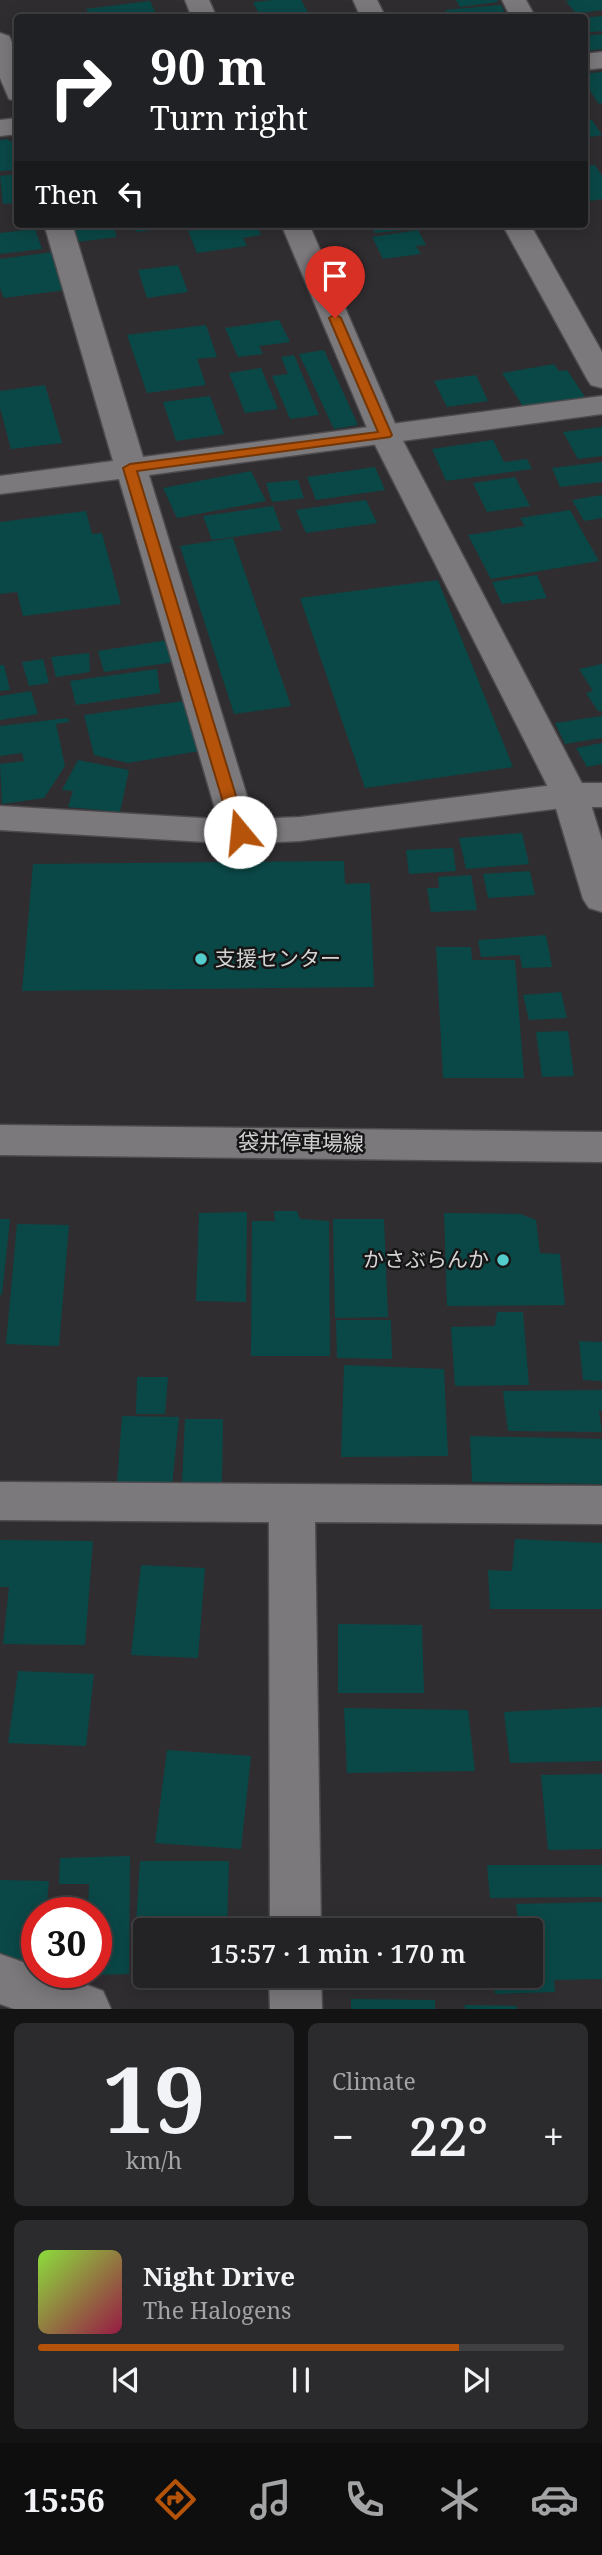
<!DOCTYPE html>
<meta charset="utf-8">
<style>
:root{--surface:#232224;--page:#2b2a2c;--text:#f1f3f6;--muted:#a3a4a6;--line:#403f41;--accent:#b45309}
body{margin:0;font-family:"Noto Serif","Noto Sans JP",serif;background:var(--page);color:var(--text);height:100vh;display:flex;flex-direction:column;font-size:26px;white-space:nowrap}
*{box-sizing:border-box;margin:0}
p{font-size:23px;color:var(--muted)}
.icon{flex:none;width:38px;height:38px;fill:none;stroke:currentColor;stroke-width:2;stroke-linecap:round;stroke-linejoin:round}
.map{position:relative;height:2009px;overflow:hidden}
.panel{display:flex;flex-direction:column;gap:14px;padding:14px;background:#131314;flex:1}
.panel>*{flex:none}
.top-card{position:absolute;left:14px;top:14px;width:574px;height:214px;border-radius:7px;box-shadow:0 4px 18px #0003,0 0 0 2px var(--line);background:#202124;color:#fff;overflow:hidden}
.speed{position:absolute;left:21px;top:1897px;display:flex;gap:14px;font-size:35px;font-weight:700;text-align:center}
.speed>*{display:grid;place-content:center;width:91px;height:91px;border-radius:50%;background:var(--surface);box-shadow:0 4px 18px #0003,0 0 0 2px var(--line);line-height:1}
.speed .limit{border:10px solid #d22;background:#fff;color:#111}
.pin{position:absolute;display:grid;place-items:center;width:60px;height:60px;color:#fff;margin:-72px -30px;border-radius:50% 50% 50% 0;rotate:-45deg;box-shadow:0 0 7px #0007}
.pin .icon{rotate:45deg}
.me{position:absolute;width:77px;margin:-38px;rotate:343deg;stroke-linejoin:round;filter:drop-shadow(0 0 5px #0008)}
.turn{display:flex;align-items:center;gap:24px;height:147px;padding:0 21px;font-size:32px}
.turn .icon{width:91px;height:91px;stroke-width:2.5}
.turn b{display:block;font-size:49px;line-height:60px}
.then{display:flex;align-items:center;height:66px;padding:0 21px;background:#0003;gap:14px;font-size:26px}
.big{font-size:52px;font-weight:600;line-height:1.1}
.panel .tile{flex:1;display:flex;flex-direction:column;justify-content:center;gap:10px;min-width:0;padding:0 24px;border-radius:10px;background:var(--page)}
.panel .dial{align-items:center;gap:0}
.dial b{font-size:91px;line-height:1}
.song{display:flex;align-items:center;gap:21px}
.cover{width:84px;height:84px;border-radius:10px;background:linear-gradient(135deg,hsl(90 70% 55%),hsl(340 70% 35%))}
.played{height:7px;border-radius:4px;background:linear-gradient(90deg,var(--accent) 80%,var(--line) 80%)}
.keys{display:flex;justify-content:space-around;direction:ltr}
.heat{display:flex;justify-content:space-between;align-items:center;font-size:38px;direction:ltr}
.panel .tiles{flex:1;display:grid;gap:14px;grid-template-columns:1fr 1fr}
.tile:last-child{grid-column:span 2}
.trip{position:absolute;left:133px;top:1918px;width:410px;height:70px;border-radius:7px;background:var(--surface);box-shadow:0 4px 18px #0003,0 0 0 2px var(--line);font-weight:600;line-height:70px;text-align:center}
.menu{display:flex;height:112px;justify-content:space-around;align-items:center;background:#0e0e0e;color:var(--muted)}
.menu .icon{width:49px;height:49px}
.menu .current{color:var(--accent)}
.menu b{font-size:32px;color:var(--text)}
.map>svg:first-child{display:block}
.building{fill:#0a4847}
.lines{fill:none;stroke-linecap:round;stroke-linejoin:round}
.street-casing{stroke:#4d4b4d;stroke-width:3}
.secondary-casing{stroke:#4d4b4d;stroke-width:3}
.street{fill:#7c797c;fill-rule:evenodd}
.secondary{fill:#7c797c;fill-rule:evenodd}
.route{fill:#b45309;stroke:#753606;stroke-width:2}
.poi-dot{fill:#53cdcb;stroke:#171617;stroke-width:2.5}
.labels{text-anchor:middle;stroke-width:5;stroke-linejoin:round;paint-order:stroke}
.poi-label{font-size:21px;fill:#d5d4d5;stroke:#171617;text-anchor:start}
.street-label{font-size:21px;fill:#d5d4d5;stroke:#171617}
</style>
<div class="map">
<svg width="602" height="2009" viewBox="0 0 602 2009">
<rect width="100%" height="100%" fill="#2f2d30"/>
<!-- building -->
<g class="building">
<path d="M273,0H301L311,18H261L253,2Z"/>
<path d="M456,0H497L498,2L460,7Z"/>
<path d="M571,0H602V10L576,14L566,1Z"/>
<path d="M150,1L158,18H91L86,9Z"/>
<path d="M501,5L505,13L450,18L445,10Z"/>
<path d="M602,16V31L584,33V18Z"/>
<path d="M602,34V49L584,51V36Z"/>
<path d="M602,72V103L599,104L584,82V74Z"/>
<path d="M592,120L602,135L584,138V121Z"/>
<path d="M6,139L18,144V170L0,171V140Z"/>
<path d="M595,165L602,176V199L584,202V166Z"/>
<path d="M18,174V203L3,204L0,176Z"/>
<path d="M71,224H112L117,237L77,242Z"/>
<path d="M134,224H185V226L136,232Z"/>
<path d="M244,224H256L261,235L243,238L247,246L197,253L188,231Z"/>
<path d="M370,224H411L414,229L375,233Z"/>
<path d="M35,229L42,249L0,254V233Z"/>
<path d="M418,230L426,245L416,246L421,254L383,259L372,237Z"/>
<path d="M53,252L66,290L4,298L0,288V259Z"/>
<path d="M178,265L188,292L147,298L138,270Z"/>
<path d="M279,320L290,342L259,346L263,354L238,357L225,328Z"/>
<path d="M206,325L217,357L197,359L206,385L147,393L127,335Z"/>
<path d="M324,350L358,425L334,429L299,354Z"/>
<path d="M294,355L319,415L290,419L272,376L288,374L281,357Z"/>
<path d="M554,364L559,371L567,370L585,397L524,408L502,373Z"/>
<path d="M261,368L278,409L245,413L229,373Z"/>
<path d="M476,375L488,401L447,407L434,381Z"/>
<path d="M45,385L62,443L11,449L0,408V391Z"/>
<path d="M210,396L224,434L176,441L163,402Z"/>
<path d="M602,427V456L578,459L563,432Z"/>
<path d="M493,440L504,462L527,459L532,469L446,481L432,449Z"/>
<path d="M602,462V482L560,487L552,468Z"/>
<path d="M375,467L385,490L316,500L307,477Z"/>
<path d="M251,471L266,501L177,518L163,488Z"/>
<path d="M515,477L530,506L487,512L473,483Z"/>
<path d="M298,480L304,498L272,502L266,483Z"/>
<path d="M602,495V518L584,521L572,500Z"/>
<path d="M366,500L377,523L306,533L296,510Z"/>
<path d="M273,506L282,530L212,540L203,516Z"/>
<path d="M570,510L599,561L491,579L468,535L525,526L520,518Z"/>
<path d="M86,511L92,534L102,533L121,604L23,616L17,592L0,594V522Z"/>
<path d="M233,538L291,706L234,714L180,546Z"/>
<path d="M537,575L547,598L502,604L492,582Z"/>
<path d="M438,580L513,767L365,788L300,598Z"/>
<path d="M168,640L175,662L104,672L98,651Z"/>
<path d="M89,653L90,672L56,677L51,657Z"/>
<path d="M43,659L49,683L29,686L22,662Z"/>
<path d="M602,664V711H598L586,693L593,691L579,669Z"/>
<path d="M0,665H4L10,690L0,691Z"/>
<path d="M157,669L160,693L76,705L70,681Z"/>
<path d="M31,691L38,714L0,720V696Z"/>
<path d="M184,701L206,750L128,763L94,755L84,715Z"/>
<path d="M602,716V738L565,744L555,723Z"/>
<path d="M68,718L69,722L56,724L65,766L44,798L2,804L0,764L24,761L22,753L0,756V726Z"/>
<path d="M602,743V764L587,767L576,748Z"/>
<path d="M78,760L129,770L120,812L68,807L73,791L62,790Z"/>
<path d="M522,833L529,864L466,869L459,838Z"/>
<path d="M453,848L456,871L409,874L406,850Z"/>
<path d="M344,861L345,884L370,883L374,987L22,991L33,864Z"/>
<path d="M530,871L535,895L488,898L483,874Z"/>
<path d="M471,875L477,910L431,912L427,888H439L438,877Z"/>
<path d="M546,935L552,967L522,968L520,955L481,957L478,940Z"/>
<path d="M436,947H471L472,960H515L524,1078H443Z"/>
<path d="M561,992L567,1018L529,1020L523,995Z"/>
<path d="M568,1031L574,1076L542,1077L536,1032Z"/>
<path d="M274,1211H297L300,1219L329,1221L330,1356H251L252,1221H275Z"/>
<path d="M247,1212L246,1302L196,1301L199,1213Z"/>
<path d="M444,1213L520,1214L536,1220L540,1253L560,1254L565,1305L447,1306Z"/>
<path d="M0,1219H10L2,1295H0Z"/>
<path d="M333,1219H384L388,1317L335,1318Z"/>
<path d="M17,1224L69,1225L59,1346L6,1344Z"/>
<path d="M497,1312H523L529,1385L455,1386L451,1327L495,1326Z"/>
<path d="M336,1320H391L392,1359L337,1358Z"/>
<path d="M579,1341L602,1342V1381L583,1380Z"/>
<path d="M344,1365L444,1369L448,1456L341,1457Z"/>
<path d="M137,1377H168L165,1414H136Z"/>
<path d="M602,1390V1411H599L602,1432L508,1431L503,1391Z"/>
<path d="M122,1416L179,1417L172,1486L117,1484Z"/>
<path d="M185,1419H223L222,1484H182Z"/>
<path d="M470,1436L602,1439V1484L472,1482Z"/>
<path d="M515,1539L602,1543V1609H490L488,1570L512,1571Z"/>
<path d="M0,1540L93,1541L85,1645L3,1644L9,1587H0Z"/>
<path d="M141,1565L205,1568L198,1658L131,1655Z"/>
<path d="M338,1624L422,1625L424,1693H338Z"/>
<path d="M18,1671L94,1674L86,1746L8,1743Z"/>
<path d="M602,1707V1761L510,1763L504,1712Z"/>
<path d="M344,1708L468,1710L475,1771L347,1773Z"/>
<path d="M167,1750L251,1756L241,1849L155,1843Z"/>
<path d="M602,1774V1849L548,1850L541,1775Z"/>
<path d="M130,1856L129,1974L64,1976V1972H96V1913H88L89,1884H59L60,1858Z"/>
<path d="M140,1861H229L227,1930H145V1940H135Z"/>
<path d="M487,1865H602V1897L490,1898Z"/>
<path d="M0,1880L49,1881L46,1913H37V1961L0,1960Z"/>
<path d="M602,1902V1979L554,1980L555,1992L495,1994L493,1976H530V1930H519L516,1904Z"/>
<path d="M351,1999L435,2000V2009H351Z"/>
<path d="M464,2005L517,2006V2009H466Z"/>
</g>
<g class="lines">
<!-- street casing -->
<g class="street-casing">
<g id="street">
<path d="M353,0H377L386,18H361Z"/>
<path d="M502,0H526L536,18H511Z"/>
<path d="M0,33L9,36L18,55V101L9,99L0,78Z"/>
<path d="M602,52V68L584,70V54Z"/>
<path d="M18,118V134L0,136V120Z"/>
<path d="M44,224H72L143,457L602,396V414L149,475L254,819L300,817L570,783H602V807H570L300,841L240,844L0,830V806L218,819L119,479L0,494V476L113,461Z"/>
<path d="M502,224H530L602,352V388L591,385L587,379Z"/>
<path d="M0,1482L602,1486V1524L315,1522L321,1930H270L269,1522L0,1520Z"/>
<path d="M0,1954L37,1967V1972H53L103,1991L111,2009H14L0,2004Z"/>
<path d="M269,1976H321L322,2009H270Z"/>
</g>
</g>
<!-- secondary casing -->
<g class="secondary-casing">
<g id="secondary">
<path d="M185,0H209L217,18H192Z"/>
<path d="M281,224H309L400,435L588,795L602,840V912L589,908L583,899L552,795L370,435Z"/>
<path d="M0,1125L602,1132V1162L0,1155Z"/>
</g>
</g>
<!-- street -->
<use href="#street" class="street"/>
<!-- secondary -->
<use href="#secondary" class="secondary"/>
</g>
<!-- route -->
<path class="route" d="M335,314L341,318L392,435L390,437L137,471L247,832L240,837L232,832L123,468L130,464L378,432L329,318Z"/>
<!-- markers -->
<g class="poi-dot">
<circle cx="201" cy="959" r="7"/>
<circle cx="503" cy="1260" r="7"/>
</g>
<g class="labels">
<!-- poi labels -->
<g class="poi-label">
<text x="215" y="966">支援センター</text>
<text x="489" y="1267" text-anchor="end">かさぶらんか</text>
</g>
<!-- street labels -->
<g class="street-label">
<text transform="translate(301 1143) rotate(1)" y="7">袋井停車場線</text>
</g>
</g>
</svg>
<div class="speed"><div class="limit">30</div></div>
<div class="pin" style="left:335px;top:318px;background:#d93025"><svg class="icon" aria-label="arrive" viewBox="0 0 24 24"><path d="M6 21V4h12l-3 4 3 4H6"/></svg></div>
<svg class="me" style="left:240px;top:832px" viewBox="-20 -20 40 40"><circle r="19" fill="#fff"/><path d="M0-13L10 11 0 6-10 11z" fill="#b45309"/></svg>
<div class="trip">15:57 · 1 min · 170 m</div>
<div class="top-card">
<div class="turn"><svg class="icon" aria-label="right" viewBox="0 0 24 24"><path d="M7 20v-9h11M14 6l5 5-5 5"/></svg><div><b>90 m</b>Turn right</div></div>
<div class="then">Then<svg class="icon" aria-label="left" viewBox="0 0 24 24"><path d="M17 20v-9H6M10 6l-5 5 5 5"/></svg></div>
</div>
</div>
<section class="panel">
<div class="tiles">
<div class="tile dial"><b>19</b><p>km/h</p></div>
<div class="tile"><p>Climate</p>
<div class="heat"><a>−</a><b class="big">22°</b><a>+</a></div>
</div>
<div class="tile">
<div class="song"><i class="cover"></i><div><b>Night Drive</b><p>The Halogens</p></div></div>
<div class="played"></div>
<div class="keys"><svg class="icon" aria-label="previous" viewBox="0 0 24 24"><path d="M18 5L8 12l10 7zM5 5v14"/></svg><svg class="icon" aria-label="pause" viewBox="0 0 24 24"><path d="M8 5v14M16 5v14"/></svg><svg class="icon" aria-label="next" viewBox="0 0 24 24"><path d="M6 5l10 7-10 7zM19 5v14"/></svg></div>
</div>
</div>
</section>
<nav class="menu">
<b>15:56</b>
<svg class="icon current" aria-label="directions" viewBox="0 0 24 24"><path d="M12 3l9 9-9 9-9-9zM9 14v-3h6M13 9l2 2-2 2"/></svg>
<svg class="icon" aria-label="music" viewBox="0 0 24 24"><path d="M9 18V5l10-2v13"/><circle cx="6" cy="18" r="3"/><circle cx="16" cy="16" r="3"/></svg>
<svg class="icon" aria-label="phone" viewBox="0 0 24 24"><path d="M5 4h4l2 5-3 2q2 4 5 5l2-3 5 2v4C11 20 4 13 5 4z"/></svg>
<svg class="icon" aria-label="climate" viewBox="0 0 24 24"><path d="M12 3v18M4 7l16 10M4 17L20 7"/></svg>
<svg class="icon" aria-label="car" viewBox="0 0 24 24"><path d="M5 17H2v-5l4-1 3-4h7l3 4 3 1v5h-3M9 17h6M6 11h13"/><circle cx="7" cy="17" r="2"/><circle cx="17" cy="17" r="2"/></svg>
</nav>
